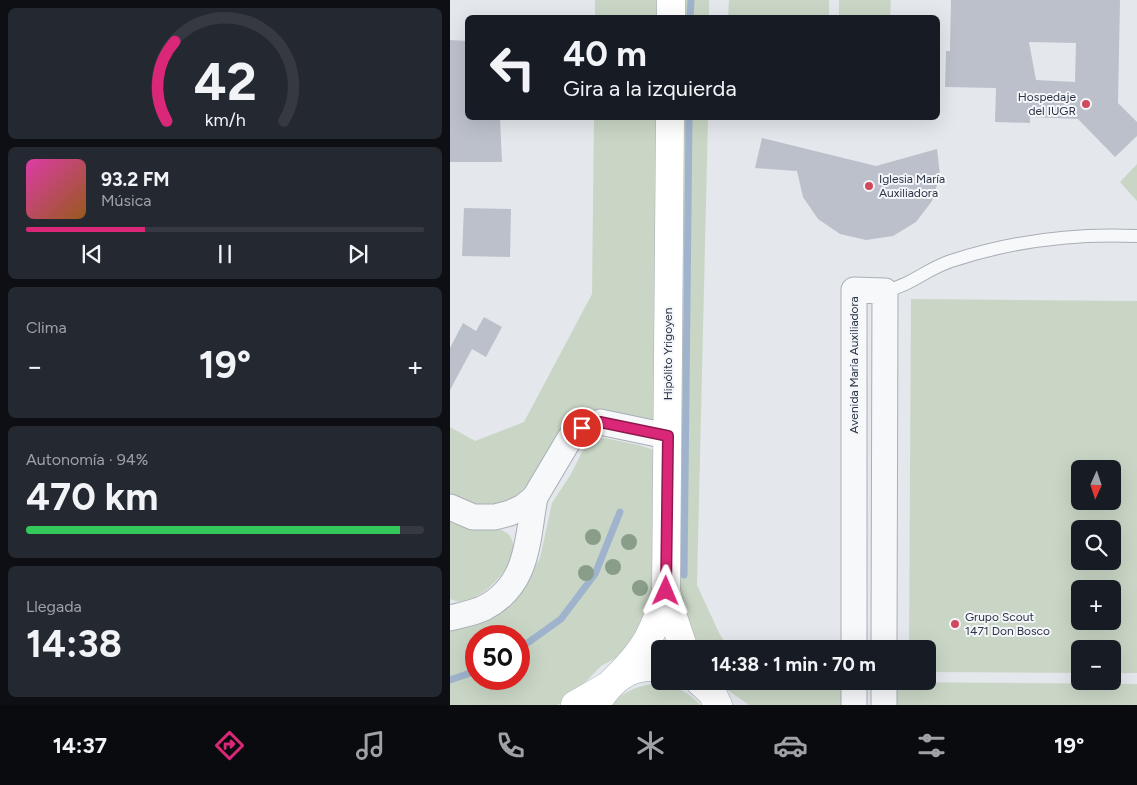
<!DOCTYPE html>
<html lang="es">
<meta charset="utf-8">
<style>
:root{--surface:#171b24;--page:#242831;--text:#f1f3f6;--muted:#9ea1a6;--line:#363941;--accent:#db2777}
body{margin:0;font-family:Figtree,sans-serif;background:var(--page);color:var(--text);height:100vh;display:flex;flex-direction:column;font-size:19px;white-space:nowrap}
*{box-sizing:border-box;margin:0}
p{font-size:16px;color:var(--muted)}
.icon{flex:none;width:28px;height:28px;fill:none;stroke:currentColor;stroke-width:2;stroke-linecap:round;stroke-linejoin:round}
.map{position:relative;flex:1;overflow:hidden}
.panel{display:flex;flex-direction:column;gap:8px;padding:8px;background:#0d0f14;width:450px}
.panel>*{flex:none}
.guide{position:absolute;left:15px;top:15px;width:475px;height:105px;border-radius:8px;box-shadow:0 5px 20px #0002;background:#171b24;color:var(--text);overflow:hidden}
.needle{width:32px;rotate:183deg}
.fabs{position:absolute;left:621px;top:460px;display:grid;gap:10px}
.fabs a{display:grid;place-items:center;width:50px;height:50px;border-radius:8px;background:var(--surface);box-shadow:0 5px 20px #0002;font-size:25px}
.speed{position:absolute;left:15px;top:625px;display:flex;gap:10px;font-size:25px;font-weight:700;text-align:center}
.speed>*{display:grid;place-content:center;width:65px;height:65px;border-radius:50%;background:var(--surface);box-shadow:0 5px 20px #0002;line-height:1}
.speed .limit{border:8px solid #d22;background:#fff;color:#111}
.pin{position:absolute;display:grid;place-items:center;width:42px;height:42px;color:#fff;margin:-21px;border:2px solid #fff;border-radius:50%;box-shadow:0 1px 5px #0007}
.me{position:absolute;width:55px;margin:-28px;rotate:1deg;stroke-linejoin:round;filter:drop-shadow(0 0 4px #0008)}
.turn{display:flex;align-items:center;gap:18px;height:105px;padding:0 15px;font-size:22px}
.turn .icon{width:65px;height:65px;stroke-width:2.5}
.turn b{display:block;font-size:35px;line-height:42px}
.big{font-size:38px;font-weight:700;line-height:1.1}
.panel .tile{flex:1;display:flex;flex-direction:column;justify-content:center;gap:8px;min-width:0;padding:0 18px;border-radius:8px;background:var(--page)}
.panel .dial{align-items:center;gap:0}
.dial svg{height:130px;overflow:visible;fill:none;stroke:var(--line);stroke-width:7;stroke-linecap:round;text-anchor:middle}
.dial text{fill:var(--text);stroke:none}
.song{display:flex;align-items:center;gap:15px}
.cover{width:60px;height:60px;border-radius:8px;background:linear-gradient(135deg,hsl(320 70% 55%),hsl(30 70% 35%))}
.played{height:5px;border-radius:2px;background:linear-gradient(90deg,var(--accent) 30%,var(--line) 30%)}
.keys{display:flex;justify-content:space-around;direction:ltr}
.heat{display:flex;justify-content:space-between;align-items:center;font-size:28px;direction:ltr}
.charge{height:8px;border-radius:4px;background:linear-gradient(90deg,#34c759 94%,var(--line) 0)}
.trip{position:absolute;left:201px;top:640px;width:285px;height:50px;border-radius:8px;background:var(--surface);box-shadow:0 5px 20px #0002;font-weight:700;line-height:50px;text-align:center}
.tab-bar{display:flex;height:80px;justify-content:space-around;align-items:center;background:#090b0e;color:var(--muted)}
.tab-bar .icon{width:35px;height:35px}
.tab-bar .selected{color:var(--accent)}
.tab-bar b{font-size:22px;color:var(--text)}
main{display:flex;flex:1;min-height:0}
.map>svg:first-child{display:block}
.green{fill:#c9d6c5;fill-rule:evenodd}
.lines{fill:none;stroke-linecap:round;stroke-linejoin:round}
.stream{stroke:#9fb4cc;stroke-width:7}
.building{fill:#bbc0ca;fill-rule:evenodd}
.lane-casing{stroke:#a9aeb7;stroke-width:14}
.street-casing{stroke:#a9aeb7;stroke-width:27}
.secondary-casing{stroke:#a9aeb7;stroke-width:29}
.primary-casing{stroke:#a3abb8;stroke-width:29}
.lane{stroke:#f7f8fa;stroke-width:12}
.street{stroke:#f7f8fa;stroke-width:25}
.secondary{stroke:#fff;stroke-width:28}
.primary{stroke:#fff;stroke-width:28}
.tree{fill:#899d89}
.route-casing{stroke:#8e194d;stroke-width:12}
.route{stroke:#db2777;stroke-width:9}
.poi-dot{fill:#d1495b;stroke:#f4f6f9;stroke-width:2}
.labels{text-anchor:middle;stroke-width:4;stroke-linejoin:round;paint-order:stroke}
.poi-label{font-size:12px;fill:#2b3445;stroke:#f4f6f9;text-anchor:start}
.street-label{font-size:12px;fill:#2b3445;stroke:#f4f6f9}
</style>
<main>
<section class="panel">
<div class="tile dial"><svg viewBox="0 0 100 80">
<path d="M14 69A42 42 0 1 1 86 69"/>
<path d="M14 69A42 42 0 0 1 19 20" stroke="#db2777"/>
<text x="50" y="56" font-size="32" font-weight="700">42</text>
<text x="50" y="72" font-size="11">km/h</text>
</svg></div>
<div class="tile">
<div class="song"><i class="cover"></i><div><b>93.2 FM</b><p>Música</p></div></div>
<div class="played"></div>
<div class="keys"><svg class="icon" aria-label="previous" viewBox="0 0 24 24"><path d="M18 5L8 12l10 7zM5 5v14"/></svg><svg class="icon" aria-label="pause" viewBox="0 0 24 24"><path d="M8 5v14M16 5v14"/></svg><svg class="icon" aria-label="next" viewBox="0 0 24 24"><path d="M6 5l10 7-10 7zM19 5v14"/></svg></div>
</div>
<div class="tile"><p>Clima</p>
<div class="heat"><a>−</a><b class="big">19°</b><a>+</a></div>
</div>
<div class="tile"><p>Autonomía · 94%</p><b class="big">470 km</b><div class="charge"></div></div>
<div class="tile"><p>Llegada</p><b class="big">14:38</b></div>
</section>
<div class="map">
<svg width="687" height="705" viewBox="0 0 687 705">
<rect width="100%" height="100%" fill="#e4e7ec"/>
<!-- green -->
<g class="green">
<path d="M145,0H208V17L145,18Z"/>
<path d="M233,0H259V17L233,18Z"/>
<path d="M279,0H379V17H278Z"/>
<path d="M389,0H441L440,17H389Z"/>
<path d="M144,118H207L205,416L203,421C183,417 150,406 132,415C92,434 89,513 28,504C18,503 7,500 0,493V427L25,441L74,422L142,294Z"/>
<path d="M233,118H258L247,585L269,633L279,649H245L228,597Z"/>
<path d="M687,164V201L670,182Z"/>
<path d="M461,299L687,301V673H663L662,649H630V673L478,672V649H459ZM630,469H662V501H630ZM630,529H662V561H630ZM630,589H662V621H630Z"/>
<path d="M154,438L189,445L207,451V567L198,619L173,654L151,666L118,700L107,705H0V630L18,626L75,584L90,558L102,503L121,474L132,452L141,440ZM26,636H69V679H26Z"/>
<path d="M0,520C17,529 50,524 59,535C77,557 36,597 15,601C11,602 4,601 0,599Z"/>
<path d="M270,681H394L393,705H299L279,691Z"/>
<path d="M439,682L687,684V705H438Z"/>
<path d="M211,683C227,687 239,692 250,705H163C174,689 192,685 211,683Z"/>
</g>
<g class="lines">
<!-- stream -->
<g class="stream">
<path d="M240,18L241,0"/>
<path d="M234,575L239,118"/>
<path d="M69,649L111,619L145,574L170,512"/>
<path d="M0,680L26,671"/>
</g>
</g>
<!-- building -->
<g class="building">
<path d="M501,0H670L668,103L687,122V136L665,157L628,119L580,117V123L545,122L546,88L495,87L496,51H500ZM579,42L626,43L625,82L586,80Z"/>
<path d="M0,40L18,41V118H50L52,162H0Z"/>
<path d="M312,138L426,166L487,149L490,175L482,201L466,222L443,236L416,240L390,234L368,219L353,197L347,171L305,168Z"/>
<path d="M14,208L61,209L60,257L12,256Z"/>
<path d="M34,317L52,327L36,357L22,349L0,390V348L13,323L26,331Z"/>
</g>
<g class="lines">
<!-- lane casing -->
<g class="lane-casing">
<path id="lane" d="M435,291C462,285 478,268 501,261C562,241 624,233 687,236"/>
</g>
<!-- street casing -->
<g class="street-casing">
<g id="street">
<path d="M0,507L23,517H45L60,513L73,507L85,497L120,438L132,428L150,422L217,436"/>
<path d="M0,618C11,615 24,613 34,608C79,585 77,540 85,497"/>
<path d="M404,649V290L435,291L434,649"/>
<path d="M404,681V705"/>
<path d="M434,681V705"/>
</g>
</g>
<!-- secondary casing -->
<g class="secondary-casing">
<g id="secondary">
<path d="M221,18V0"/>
<path d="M220,118L216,591L222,614L234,649"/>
<path d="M163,681C194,652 205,632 216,591"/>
<path d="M125,705L158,686"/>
</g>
</g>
<!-- primary casing -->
<g class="primary-casing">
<g id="primary">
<path d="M249,681L262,693L268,705"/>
<path d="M145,705C156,689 167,675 186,669C193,667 203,667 210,666"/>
</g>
</g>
<!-- lane -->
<use href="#lane" class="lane"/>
<!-- street -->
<use href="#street" class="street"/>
<!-- secondary -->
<use href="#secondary" class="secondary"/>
<!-- primary -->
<use href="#primary" class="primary"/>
</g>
<!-- trees -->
<g class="tree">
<circle cx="143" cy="537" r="8"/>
<circle cx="179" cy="542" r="8"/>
<circle cx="163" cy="567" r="8"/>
<circle cx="136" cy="573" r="8"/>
<circle cx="190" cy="588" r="8"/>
</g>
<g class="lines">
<!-- route casing -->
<g class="route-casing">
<path id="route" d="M132,428L150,422L218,436L216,591"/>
</g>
<!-- route -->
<use href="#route" class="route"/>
</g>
<!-- markers -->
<g class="poi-dot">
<circle cx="636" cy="104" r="5"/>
<circle cx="419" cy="186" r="5"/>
<circle cx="505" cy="624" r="5"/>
</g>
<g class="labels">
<!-- poi labels -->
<g class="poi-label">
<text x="626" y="101" text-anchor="end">Hospedaje<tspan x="626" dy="14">del IUGR</tspan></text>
<text x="429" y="183">Iglesia María<tspan x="429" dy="14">Auxiliadora</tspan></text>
<text x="515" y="621">Grupo Scout<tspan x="515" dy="14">1471 Don Bosco</tspan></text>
</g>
<!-- street labels -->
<g class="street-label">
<text transform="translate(218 354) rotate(-90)" y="4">Hipólito Yrigoyen</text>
<text transform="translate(404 365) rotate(-90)" y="4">Avenida María Auxiliadora</text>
</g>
</g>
</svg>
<div class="fabs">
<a><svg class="needle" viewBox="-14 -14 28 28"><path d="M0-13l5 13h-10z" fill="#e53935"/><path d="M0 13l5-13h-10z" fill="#9ea1a6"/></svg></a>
<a><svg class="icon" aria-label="search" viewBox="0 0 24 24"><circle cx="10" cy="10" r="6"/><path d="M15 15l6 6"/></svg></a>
<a>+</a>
<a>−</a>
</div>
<div class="speed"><div class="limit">50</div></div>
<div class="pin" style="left:132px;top:428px;background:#d93025"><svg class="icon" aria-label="arrive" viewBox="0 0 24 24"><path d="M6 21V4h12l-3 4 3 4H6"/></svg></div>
<svg class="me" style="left:216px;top:591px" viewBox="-20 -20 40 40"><path d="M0-17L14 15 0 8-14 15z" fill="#db2777" stroke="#fff" stroke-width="4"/></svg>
<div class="trip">14:38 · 1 min · 70 m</div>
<div class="guide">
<div class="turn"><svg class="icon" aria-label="left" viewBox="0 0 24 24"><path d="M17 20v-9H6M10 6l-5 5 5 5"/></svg><div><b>40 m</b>Gira a la izquierda</div></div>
</div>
</div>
</main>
<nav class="tab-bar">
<b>14:37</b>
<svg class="icon selected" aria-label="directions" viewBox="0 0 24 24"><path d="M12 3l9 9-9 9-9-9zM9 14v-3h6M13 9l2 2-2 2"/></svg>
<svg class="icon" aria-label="music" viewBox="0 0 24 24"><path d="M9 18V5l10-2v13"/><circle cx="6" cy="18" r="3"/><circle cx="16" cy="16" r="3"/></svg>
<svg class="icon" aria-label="phone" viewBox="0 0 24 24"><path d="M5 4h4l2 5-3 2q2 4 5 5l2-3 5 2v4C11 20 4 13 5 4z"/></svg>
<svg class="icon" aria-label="climate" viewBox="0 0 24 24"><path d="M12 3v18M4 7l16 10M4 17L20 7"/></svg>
<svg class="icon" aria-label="car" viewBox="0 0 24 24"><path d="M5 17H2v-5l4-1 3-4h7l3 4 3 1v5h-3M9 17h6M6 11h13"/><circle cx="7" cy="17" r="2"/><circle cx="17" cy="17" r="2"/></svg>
<svg class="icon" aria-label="filters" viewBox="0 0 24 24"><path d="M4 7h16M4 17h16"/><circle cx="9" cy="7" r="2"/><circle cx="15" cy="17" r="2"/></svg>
<b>19°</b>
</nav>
